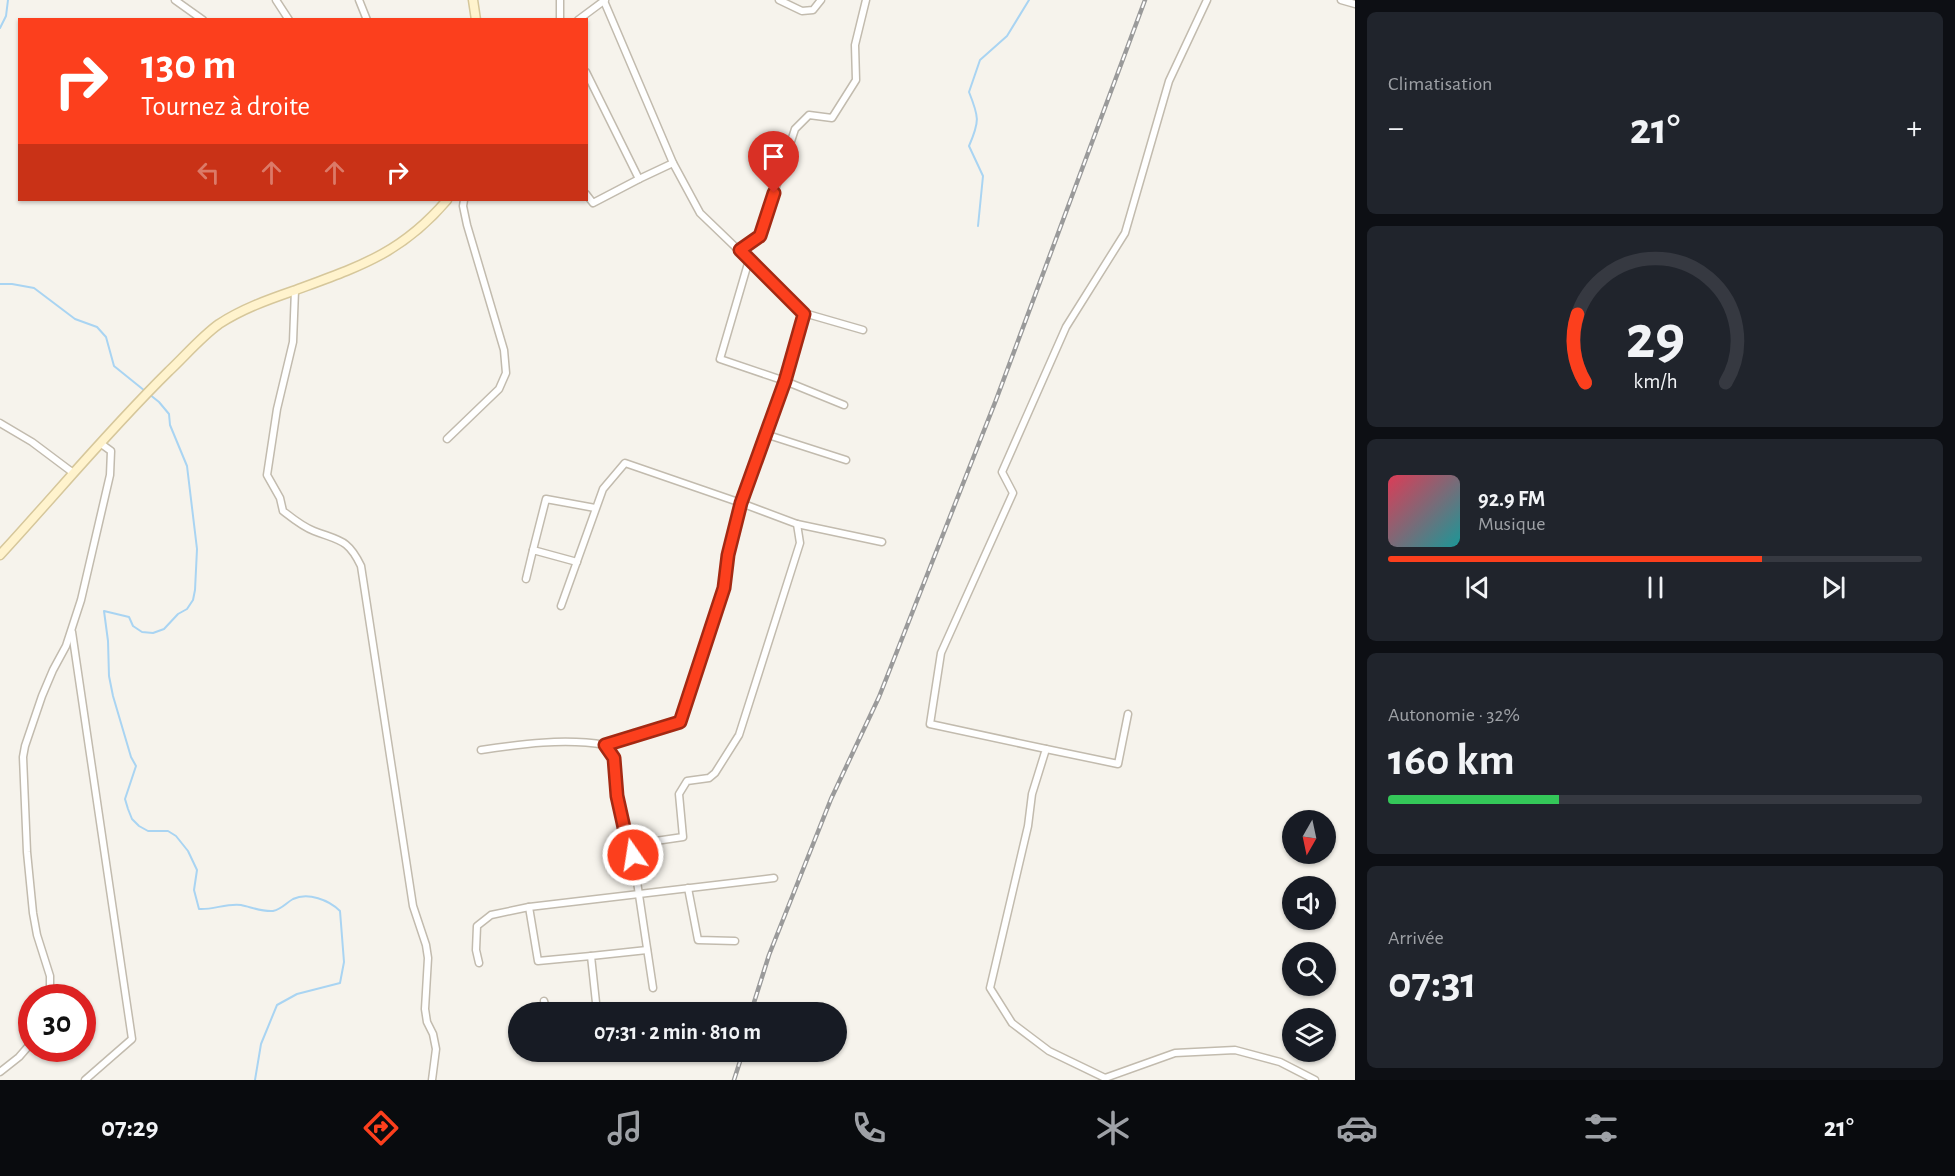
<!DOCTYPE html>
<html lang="fr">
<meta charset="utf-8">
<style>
:root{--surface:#171b24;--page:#20242c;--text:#f1f3f6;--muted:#9ea1a6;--line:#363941;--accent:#fc3f1d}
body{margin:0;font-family:"Alegreya Sans",sans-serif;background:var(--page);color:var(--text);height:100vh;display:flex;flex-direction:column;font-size:22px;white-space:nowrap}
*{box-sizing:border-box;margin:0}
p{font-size:20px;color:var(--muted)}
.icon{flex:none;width:33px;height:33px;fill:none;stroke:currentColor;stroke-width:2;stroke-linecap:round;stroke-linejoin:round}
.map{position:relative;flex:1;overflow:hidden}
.panel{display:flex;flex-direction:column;gap:12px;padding:12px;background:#0d0f14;width:600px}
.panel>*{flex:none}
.hud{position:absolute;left:18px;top:18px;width:570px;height:183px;border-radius:0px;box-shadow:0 2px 4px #0004;background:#fc3f1d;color:#fff;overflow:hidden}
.needle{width:39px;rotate:189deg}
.controls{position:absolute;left:1282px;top:810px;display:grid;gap:12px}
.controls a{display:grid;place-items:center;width:54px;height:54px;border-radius:50%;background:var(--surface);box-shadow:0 2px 4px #0004;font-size:30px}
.speed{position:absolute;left:18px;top:984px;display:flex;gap:12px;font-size:30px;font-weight:700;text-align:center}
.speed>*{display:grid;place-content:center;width:78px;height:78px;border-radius:50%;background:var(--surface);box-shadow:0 2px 4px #0004;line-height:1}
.speed .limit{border:9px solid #d22;background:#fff;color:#111}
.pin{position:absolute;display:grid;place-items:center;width:51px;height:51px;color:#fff;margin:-62px -26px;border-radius:50% 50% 50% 0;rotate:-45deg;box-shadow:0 0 6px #0007}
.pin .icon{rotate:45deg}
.me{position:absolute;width:66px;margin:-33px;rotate:347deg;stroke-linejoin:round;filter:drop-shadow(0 0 4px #0008)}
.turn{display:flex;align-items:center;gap:21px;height:126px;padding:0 24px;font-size:27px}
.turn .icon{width:78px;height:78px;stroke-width:2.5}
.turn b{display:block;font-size:42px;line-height:51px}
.lanes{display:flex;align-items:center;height:57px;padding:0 24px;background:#0003;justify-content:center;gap:30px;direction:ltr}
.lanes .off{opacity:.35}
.big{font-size:45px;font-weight:700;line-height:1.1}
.panel .card{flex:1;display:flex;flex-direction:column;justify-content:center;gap:9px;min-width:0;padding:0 21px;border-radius:9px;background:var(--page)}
.panel .dial{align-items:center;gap:0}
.dial svg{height:156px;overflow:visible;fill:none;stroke:var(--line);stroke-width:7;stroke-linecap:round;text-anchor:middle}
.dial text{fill:var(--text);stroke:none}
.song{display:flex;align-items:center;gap:18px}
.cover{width:72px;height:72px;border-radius:9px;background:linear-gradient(135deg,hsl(350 70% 55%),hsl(180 70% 35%))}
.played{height:6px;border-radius:3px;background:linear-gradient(90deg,var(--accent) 70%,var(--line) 70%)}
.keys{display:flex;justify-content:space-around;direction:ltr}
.heat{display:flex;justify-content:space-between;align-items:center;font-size:33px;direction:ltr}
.charge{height:9px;border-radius:4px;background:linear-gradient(90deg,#34c759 32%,var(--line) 0)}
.trip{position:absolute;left:508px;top:1002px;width:339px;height:60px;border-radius:30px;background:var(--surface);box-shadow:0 2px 4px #0004;font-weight:700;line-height:60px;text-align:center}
.tab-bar{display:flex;height:96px;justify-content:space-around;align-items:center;background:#090b0e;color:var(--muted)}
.tab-bar .icon{width:42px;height:42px}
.tab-bar .active{color:var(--accent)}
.tab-bar b{font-size:27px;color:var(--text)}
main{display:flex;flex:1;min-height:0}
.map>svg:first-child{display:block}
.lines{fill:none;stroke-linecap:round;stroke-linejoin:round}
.stream{stroke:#a9d4f2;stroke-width:2}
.street-casing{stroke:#c2bbae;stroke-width:9}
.secondary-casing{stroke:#d6c79b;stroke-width:11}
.street{stroke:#fff;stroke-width:6}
.secondary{stroke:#fff3cd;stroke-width:8}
.rail-casing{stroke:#9a9a9a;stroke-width:4.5}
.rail{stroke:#fff;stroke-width:2;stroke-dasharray:7;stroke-linecap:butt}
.route-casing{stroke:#a42913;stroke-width:15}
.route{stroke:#fc3f1d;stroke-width:10}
</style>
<main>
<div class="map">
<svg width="1355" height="1080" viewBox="0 0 1355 1080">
<rect width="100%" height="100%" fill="#f6f3ec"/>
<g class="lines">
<!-- stream -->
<g class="stream">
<path d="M0,28L6,16L8,0"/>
<path d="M978,226L983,176L969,146C980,121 979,117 969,92L980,60L1007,36L1029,0"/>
<path d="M0,284H12L34,288L75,319L97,327L106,337L114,366L145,391"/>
<path d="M149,394L159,402L169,414L170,425L187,466L197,549L195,590L193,600L187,609L178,614L164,629L153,633L142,632L133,626L129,617L104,611L108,641L109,676L113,696L131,757L136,766L125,799L128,809L132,819L139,826L148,831H168L176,836L188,851L197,870L194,890L199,909C213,910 227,903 241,905C251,907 262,912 273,911C282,909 286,903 293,899C308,892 329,900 340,911L344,962L340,983L297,994L277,1005L261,1044L255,1080"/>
</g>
<!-- street casing -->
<g class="street-casing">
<g id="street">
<path d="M175,0L203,20"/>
<path d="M276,0L289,20"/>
<path d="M359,0L367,20"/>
<path d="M779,0L802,11L813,10L821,0"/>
<path d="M1207,0L1169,81L1125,233L1066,327L1002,472L1013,493L941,653L930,724L1046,749L1032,794L1028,826L990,988L1012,1023L1049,1051L1105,1078L1175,1053L1235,1050L1280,1062L1315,1080"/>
<path d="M1341,0L1355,4"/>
<path d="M604,1L673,163L700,213L804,313L863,330"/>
<path d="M560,20V0"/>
<path d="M578,20L605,0"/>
<path d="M586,72L639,179"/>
<path d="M586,194L593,203L639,179L673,163"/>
<path d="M740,250L760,236L795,129L809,115L832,118L856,80L855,45L866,0"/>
<path d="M749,260L720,359L785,381L804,313"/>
<path d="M295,290L293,342L277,409L267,475L280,498L283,511C292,518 303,527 314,531C340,541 348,539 361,566L413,906L426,945L428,958L425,1009L427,1022L433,1034L436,1049L432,1080"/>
<path d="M0,423L32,442L72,472"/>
<path d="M765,434L785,381L844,405"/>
<path d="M447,439L499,389L506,373L504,350L467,225L463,206L464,200"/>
<path d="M846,460L765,434L741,503L797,524L882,542"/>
<path d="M533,550L546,499L595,508"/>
<path d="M526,579L533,550L577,562"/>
<path d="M561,606L603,489L625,463L741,503L728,555L724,588L680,722L605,745"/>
<path d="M72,632L132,1039L85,1080"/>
<path d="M1046,749L1118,764L1128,714"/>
<path d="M481,750C521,744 565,738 605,745L613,758L617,796L625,832L642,843"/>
<path d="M688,888L698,940L735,941"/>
<path d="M591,956L538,961L529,907L774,878"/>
<path d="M479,963L476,950L477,926L491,915L529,907"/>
<path d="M653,988L633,855L642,843L683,837L679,794L687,781L709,778L715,773L739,735L800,543L797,524"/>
<path d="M50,998V976L37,935L33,913L27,852L23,757L25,746L42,696L53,670L66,646L81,600L110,475L111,451L100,443"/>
<path d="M544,1001L547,1012"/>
<path d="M597,1012L591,956L647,950"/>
<path d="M0,1072L19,1057L32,1042"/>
</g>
</g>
<!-- secondary casing -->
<g class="secondary-casing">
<g id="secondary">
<path d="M473,0L476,20"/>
<path d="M0,555C57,493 109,430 169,371C185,356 201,337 219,324C242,309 267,300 293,291C358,267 401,254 447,200"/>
</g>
</g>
<!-- street -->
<use href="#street" class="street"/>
<!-- secondary -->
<use href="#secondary" class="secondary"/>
<!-- rail casing -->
<g class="rail-casing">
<g id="rail">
<path d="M751,1012L769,955L831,799L879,697L996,400L1145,0"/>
<path d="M734,1080L743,1052"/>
</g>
</g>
<!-- rail -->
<use href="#rail" class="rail"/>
</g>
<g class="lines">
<!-- route casing -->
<g class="route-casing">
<path id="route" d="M633,855L642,843L625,832L617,796L614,758L605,745L680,722L724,588L728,555L741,503L785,381L804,314L740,250L760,236L774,193"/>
</g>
<!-- route -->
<use href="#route" class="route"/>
</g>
</svg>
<div class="controls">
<a><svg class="needle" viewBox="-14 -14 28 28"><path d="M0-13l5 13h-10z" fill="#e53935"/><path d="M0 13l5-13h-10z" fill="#9ea1a6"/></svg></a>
<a><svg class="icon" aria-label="sound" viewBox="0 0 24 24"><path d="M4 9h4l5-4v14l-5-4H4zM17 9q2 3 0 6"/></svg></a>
<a><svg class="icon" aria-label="search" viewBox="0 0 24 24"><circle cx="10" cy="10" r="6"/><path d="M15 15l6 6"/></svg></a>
<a><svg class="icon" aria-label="layers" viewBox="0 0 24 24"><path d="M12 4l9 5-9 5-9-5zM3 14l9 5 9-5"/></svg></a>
</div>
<div class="speed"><div class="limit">30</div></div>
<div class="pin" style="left:774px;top:193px;background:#d93025"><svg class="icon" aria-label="arrive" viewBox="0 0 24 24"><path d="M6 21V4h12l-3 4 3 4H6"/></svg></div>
<svg class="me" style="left:633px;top:855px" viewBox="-20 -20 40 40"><circle r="17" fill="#fc3f1d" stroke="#fff" stroke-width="3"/><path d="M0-11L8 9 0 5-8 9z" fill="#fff"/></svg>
<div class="trip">07:31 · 2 min · 810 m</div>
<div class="hud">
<div class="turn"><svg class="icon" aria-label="right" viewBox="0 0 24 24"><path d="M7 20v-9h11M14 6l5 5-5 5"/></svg><div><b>130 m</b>Tournez à droite</div></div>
<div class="lanes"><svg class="icon off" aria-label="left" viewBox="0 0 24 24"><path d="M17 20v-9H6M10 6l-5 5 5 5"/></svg><svg class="icon off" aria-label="ahead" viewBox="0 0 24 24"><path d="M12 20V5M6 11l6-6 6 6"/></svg><svg class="icon off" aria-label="ahead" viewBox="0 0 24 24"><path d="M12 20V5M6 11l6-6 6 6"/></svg><svg class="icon" aria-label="right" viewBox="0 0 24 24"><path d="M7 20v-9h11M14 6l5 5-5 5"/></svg></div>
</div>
</div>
<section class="panel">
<div class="card"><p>Climatisation</p>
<div class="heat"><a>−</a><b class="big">21°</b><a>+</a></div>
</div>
<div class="card dial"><svg viewBox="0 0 100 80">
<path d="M14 69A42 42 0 1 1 86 69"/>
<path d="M14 69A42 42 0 0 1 10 34" stroke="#fc3f1d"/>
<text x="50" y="56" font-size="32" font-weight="700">29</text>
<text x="50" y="72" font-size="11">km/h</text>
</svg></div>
<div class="card">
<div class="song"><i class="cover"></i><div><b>92.9 FM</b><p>Musique</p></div></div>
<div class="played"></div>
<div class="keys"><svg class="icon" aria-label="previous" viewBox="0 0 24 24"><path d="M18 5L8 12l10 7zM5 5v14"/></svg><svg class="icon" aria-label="pause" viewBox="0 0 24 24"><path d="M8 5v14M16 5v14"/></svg><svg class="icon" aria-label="next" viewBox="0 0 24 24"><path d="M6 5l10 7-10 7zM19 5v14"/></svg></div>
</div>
<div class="card"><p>Autonomie · 32%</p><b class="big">160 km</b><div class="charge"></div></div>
<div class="card"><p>Arrivée</p><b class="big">07:31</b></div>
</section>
</main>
<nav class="tab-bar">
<b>07:29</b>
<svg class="icon active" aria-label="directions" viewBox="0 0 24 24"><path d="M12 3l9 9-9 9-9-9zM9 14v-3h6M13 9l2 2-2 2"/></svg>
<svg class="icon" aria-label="music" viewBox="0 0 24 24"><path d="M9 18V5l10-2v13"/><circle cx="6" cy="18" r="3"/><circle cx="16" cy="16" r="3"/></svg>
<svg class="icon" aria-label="phone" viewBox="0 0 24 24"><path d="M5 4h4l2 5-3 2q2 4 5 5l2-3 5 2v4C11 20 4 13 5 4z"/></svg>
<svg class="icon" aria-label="climate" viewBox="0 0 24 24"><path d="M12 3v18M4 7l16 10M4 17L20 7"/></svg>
<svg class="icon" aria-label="car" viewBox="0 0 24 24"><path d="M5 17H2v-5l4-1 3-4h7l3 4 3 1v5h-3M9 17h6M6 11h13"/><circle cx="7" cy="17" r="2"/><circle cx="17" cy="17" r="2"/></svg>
<svg class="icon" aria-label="filters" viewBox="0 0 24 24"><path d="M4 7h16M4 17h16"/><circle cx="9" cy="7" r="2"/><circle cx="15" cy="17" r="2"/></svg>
<b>21°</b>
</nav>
